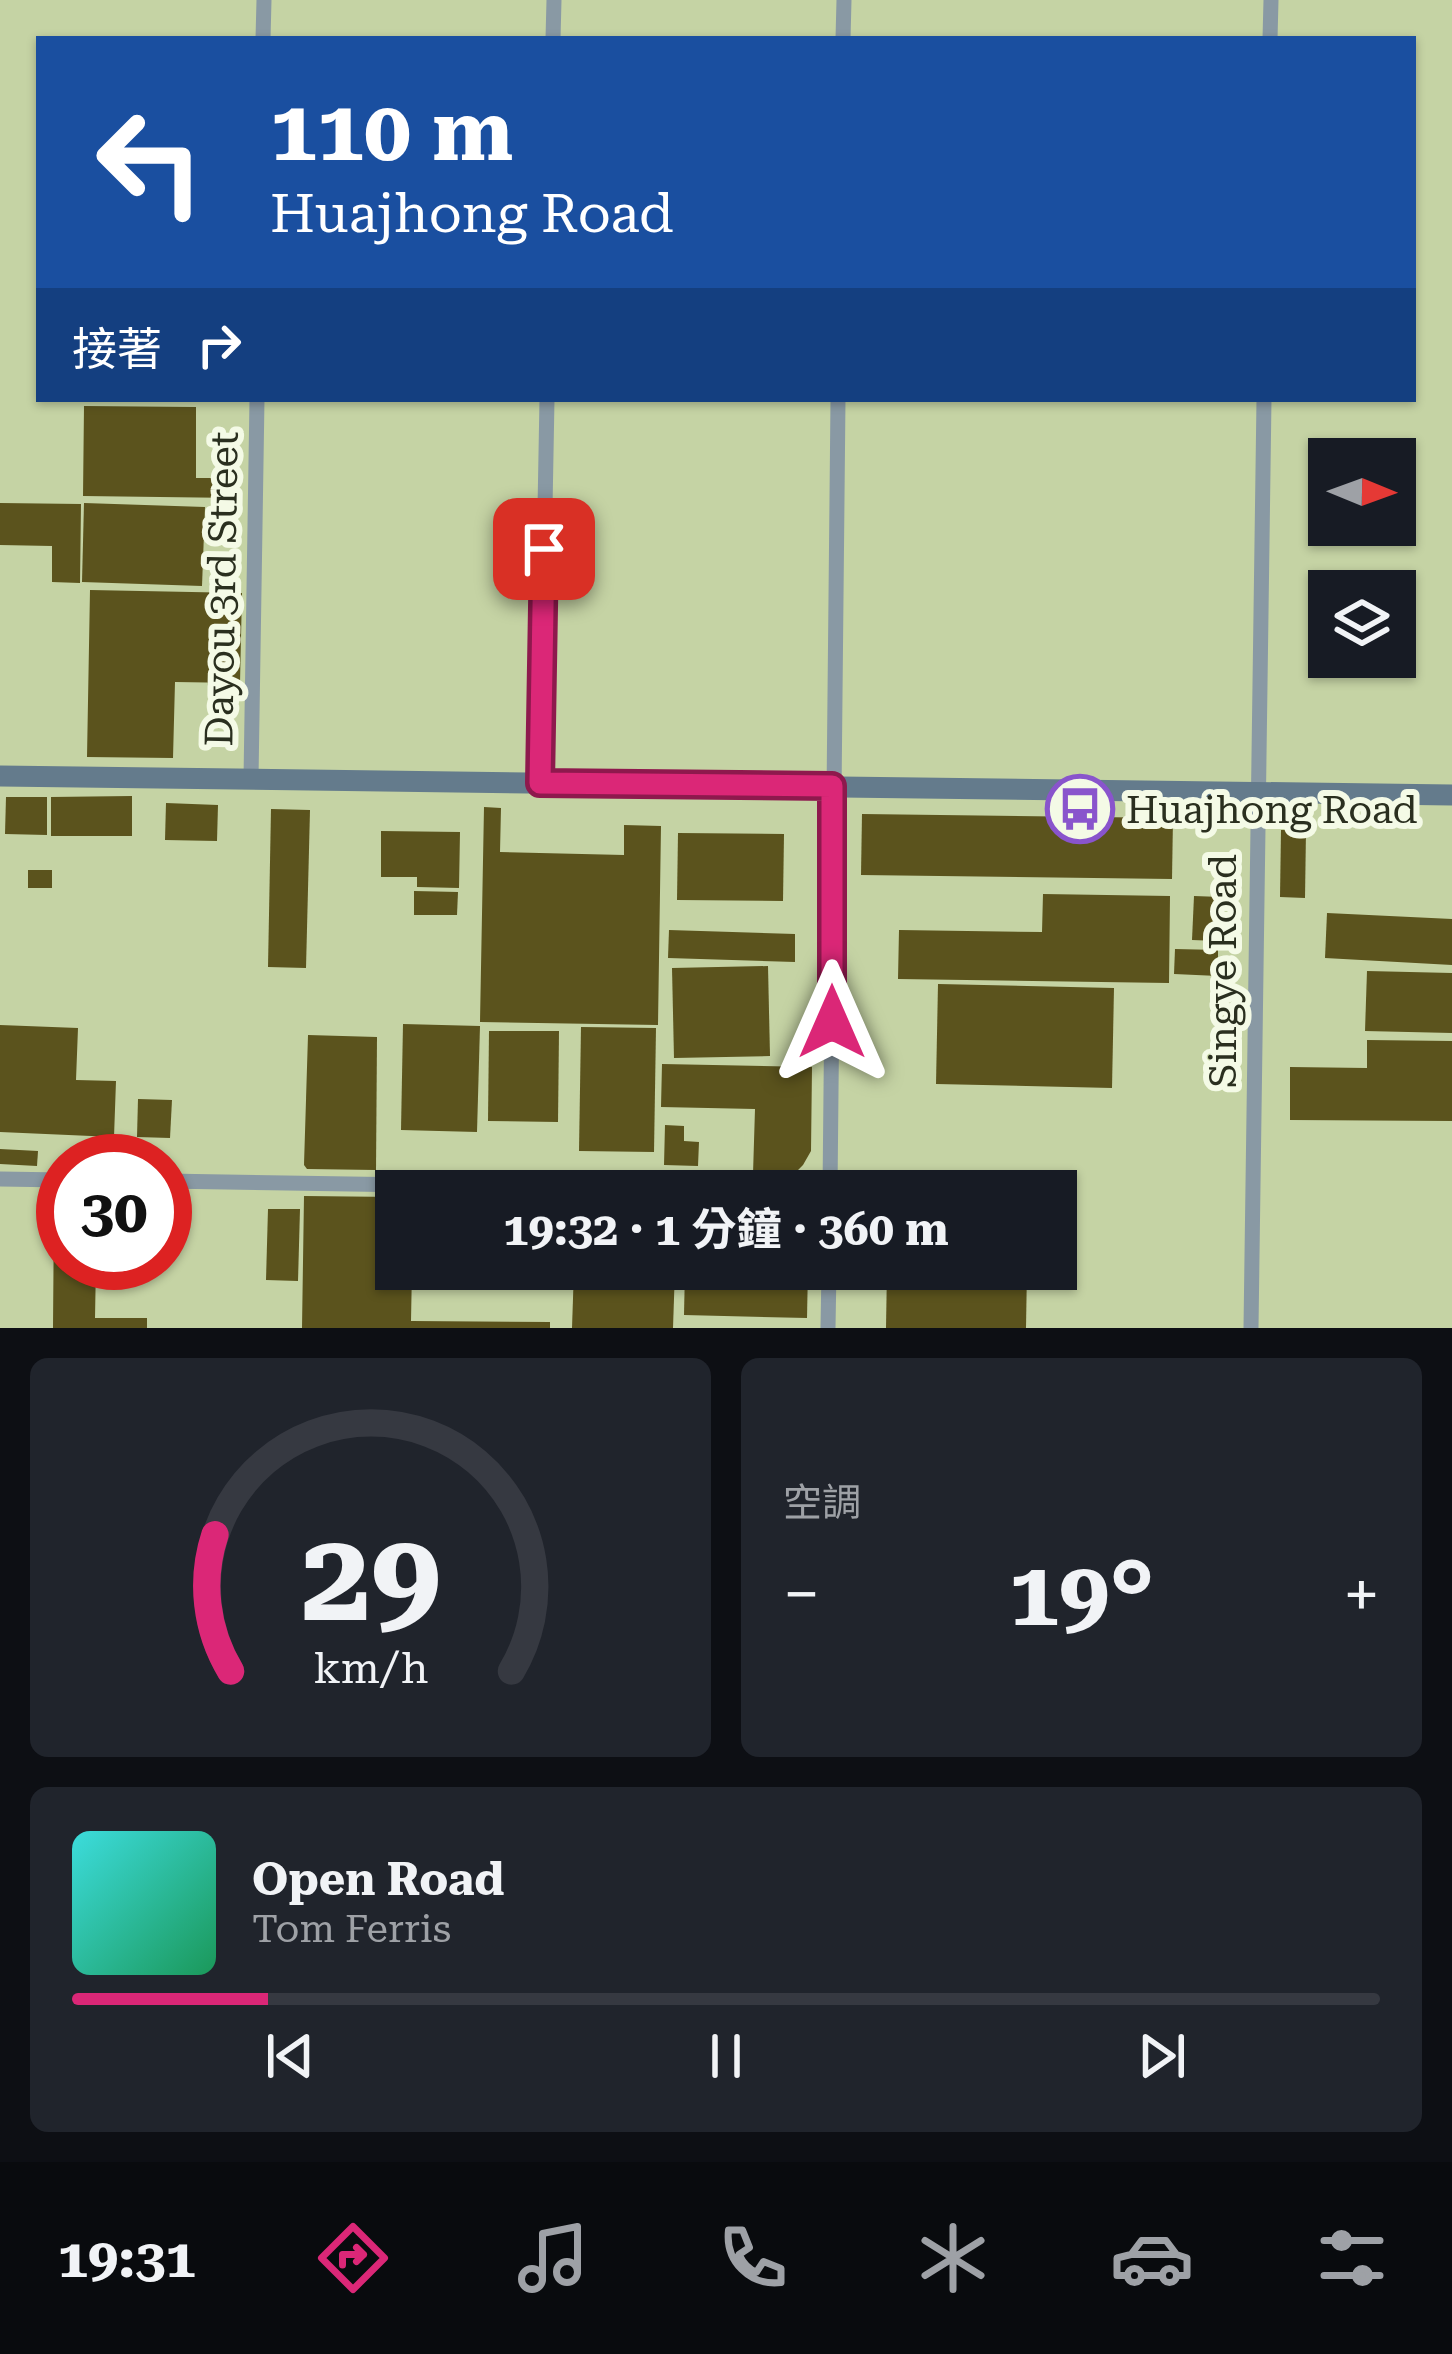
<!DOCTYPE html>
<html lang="zh-TW">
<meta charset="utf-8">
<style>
:root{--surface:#171b24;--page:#20242c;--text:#f1f3f6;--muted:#9ea1a6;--line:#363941;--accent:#db2777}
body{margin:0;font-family:"Roboto Serif","Noto Sans TC",serif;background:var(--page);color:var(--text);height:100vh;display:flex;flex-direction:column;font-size:45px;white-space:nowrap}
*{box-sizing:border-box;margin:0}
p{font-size:39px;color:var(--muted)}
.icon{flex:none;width:66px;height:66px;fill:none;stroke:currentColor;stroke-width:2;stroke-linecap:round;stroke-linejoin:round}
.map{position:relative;height:1328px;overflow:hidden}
.drawer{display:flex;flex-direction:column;gap:30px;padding:30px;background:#0d0f14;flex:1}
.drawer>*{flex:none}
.hud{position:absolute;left:36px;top:36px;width:1380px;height:366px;border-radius:0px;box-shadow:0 3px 9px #0004;background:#1a4fa0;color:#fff;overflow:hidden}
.needle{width:78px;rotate:91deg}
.controls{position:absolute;left:1308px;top:438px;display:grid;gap:24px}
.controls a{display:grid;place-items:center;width:108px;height:108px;border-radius:0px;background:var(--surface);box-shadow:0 3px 9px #0004;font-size:60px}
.speed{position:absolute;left:36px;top:1134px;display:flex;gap:24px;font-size:60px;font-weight:700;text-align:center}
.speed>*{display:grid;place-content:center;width:156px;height:156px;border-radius:50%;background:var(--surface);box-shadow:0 3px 9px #0004;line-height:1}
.speed .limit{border:18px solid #d22;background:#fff;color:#111}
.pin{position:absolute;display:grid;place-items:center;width:102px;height:102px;color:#fff;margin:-51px;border-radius:24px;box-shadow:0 6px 18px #0006}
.me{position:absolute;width:132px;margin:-66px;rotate:0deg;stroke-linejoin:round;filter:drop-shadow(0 0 9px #0008)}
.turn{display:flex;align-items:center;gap:42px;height:252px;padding:0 36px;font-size:54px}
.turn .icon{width:156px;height:156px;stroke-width:2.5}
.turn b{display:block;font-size:84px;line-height:102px}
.then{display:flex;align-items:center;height:114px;padding:0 36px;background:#0003;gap:24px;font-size:45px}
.big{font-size:90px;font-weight:700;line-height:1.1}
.drawer .tile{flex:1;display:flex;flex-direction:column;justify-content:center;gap:18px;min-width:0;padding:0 42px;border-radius:18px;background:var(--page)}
.drawer .dial{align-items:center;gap:0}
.dial svg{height:312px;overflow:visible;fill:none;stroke:var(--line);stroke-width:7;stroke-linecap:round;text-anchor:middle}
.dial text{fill:var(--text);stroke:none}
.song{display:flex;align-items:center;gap:36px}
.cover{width:144px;height:144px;border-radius:18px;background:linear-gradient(135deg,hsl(180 70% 55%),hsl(150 70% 35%))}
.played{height:12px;border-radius:6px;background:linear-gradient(90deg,var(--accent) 15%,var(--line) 15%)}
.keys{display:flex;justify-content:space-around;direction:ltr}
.heat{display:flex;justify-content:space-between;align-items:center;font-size:66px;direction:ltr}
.drawer .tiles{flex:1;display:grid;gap:30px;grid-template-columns:1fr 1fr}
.tile:last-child{grid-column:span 2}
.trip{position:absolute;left:375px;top:1170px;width:702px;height:120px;border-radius:0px;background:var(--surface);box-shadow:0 3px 9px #0004;font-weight:700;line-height:120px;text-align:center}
.dock{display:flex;height:192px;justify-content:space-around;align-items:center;background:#090b0e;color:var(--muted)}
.dock .icon{width:84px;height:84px}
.dock .current{color:var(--accent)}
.dock b{font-size:54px;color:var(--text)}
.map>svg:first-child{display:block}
.built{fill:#c5d3a4;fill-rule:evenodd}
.building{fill:#5b531d}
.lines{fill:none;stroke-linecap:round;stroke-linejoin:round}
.street{stroke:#8999a4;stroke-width:15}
.secondary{stroke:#647b8c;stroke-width:21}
.route-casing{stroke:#8e194d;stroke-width:30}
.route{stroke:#db2777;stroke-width:21}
.labels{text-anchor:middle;stroke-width:12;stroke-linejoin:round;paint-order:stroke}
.street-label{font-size:39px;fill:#2a2f1f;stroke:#f4fae6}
.poi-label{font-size:39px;fill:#2a2f1f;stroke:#f4fae6;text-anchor:start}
</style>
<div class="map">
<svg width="1452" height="1328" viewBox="0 0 1452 1328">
<rect width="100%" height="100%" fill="#d0dcb4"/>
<!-- built -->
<path class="built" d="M0,0H1452V1328H0ZM39,39H1413V399H39ZM1329,459H1395V525H1329ZM1329,591H1395V657H1329ZM63,1161H165V1263H63ZM396,1191H1056V1269H396Z"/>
<!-- building -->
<g class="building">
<path d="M84,406L196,407V478H237V498L83,496Z"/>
<path d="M0,503L81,504L80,583L52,582V546L0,545Z"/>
<path d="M84,503L205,507L202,586L82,582Z"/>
<path d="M90,590L242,593L240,683L175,682L173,758L87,757Z"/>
<path d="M132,796V836H51V797Z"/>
<path d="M6,797H47V835L5,834Z"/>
<path d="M166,803L218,805L217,841L165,840Z"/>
<path d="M484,807L501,808L500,852L624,855V825L661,826L658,1025L480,1022Z"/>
<path d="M271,809L310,810L306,968L268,967Z"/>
<path d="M862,814L1173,818L1172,879L861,875Z"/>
<path d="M1281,830H1306L1305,898L1280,897Z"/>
<path d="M381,831L460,832L459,888L417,887V877H381Z"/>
<path d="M678,833L784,834L783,901L677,900Z"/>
<rect x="28" y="870" width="24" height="18"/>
<path d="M414,891L458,892L457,915H414Z"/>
<path d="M1043,894L1170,896L1169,983L898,979L899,930L1042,932Z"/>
<path d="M1194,896L1221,897L1218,941L1192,940Z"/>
<path d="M1327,913L1452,919V965L1325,958Z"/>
<path d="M669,930L795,934V962L668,958Z"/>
<path d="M1175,949L1218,950V976L1174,974Z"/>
<path d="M768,966L770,1056L674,1058L672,968Z"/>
<path d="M1367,971L1452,973V1033L1365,1031Z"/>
<path d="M938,984L1114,988L1112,1088L936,1084Z"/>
<path d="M403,1024L480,1026L477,1132L401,1130Z"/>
<path d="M0,1025L78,1028L76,1080L116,1081L114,1137L0,1132Z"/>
<path d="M581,1027L656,1028L654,1152L579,1151Z"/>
<path d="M489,1031H559L558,1122L488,1121Z"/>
<path d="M308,1035L377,1037L376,1170L307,1169L304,1165Z"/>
<path d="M1367,1040L1452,1041V1121L1290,1120V1067L1367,1068Z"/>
<path d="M662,1064L812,1067L811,1151L803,1165L794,1174H753L755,1109L661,1107Z"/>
<path d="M138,1099L172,1100L170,1138L137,1137Z"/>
<path d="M665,1125L684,1126V1141L699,1142L698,1166L664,1165Z"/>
<path d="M0,1149L38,1151L37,1166L0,1164Z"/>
<path d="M304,1196L396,1197V1269H412L411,1321L550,1322V1328H302Z"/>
<path d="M54,1206H63V1263H96L95,1318H147V1328H53Z"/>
<path d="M268,1209H300L298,1281L266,1280Z"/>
<path d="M574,1269H675L673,1328H572Z"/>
<path d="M685,1269H808L807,1318L684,1315Z"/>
<path d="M887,1269H1027L1026,1328H886Z"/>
</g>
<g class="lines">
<!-- street -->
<g class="street">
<path d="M263,39L264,0"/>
<path d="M553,39L554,0"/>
<path d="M843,39L844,0"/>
<path d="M1270,39L1271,0"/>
<path d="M251,779L257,399"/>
<path d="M540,783L547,399"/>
<path d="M0,1179L63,1180"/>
<path d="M165,1181L794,1191"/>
<path d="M830,1191L838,399"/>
<path d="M828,1328L829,1269"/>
<path d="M1251,1328L1264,399"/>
</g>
<!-- secondary -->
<path class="secondary" d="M0,776L1452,795"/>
</g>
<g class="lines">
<!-- route casing -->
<g class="route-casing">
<path id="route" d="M544,549L540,783L832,786V1022"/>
</g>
<!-- route -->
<use href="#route" class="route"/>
</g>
<!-- icons -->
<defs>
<g id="bus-ring" transform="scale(3.45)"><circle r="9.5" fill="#f4fae6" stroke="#8954cc" stroke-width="1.5"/><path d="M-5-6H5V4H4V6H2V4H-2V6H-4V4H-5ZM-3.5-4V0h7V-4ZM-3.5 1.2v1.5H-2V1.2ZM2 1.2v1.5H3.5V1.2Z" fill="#8954cc"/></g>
</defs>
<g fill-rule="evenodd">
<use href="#bus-ring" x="1080" y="809"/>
</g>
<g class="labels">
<!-- street labels -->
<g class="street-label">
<text transform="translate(221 589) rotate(-89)" y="14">Dayou 3rd Street</text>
<text transform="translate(1222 971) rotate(-90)" y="14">Singye Road</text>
</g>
<!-- poi labels -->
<g class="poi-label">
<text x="1126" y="823">Huajhong Road</text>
</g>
</g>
</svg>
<div class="controls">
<a><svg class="needle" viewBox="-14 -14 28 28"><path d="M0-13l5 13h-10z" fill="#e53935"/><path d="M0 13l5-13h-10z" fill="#9ea1a6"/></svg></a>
<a><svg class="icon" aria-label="layers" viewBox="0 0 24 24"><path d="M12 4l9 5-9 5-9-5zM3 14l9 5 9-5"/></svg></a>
</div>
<div class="speed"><div class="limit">30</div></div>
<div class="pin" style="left:544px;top:549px;background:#d93025"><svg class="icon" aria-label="arrive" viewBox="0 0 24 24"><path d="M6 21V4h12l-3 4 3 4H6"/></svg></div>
<svg class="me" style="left:832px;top:1022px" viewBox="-20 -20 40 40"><path d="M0-17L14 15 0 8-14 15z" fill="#db2777" stroke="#fff" stroke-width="4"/></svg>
<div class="trip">19:32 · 1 分鐘 · 360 m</div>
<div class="hud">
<div class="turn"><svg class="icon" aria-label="left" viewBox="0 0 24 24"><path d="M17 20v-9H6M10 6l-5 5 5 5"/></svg><div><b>110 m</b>Huajhong Road</div></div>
<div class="then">接著<svg class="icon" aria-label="right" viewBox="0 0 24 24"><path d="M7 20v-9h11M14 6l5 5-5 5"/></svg></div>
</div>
</div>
<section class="drawer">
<div class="tiles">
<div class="tile dial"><svg viewBox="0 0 100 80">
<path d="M14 69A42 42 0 1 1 86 69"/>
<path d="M14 69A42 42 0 0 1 10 34" stroke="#db2777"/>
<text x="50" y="56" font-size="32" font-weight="700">29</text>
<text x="50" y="72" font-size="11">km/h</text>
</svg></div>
<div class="tile"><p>空調</p>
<div class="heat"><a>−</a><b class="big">19°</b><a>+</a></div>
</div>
<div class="tile">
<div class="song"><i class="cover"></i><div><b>Open Road</b><p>Tom Ferris</p></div></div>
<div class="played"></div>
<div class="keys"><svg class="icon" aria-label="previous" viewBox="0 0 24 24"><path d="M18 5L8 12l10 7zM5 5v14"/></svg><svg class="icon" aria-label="pause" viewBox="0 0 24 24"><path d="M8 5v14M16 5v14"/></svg><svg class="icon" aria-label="next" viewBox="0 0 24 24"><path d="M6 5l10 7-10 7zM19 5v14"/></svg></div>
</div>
</div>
</section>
<nav class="dock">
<b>19:31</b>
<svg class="icon current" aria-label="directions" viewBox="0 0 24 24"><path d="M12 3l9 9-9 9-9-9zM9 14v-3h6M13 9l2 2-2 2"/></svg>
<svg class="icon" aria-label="music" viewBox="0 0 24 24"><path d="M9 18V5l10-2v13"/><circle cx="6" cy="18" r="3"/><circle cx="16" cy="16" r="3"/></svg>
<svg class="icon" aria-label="phone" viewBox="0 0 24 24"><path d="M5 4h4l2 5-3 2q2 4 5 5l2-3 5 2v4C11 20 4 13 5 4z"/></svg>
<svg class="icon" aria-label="climate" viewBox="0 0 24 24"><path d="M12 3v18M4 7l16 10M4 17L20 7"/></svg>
<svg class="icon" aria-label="car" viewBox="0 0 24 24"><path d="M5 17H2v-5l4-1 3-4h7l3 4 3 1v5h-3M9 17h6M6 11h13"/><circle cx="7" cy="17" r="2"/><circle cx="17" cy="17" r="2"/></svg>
<svg class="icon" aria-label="filters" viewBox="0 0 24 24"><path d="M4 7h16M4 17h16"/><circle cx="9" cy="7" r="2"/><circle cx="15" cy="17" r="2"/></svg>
</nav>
